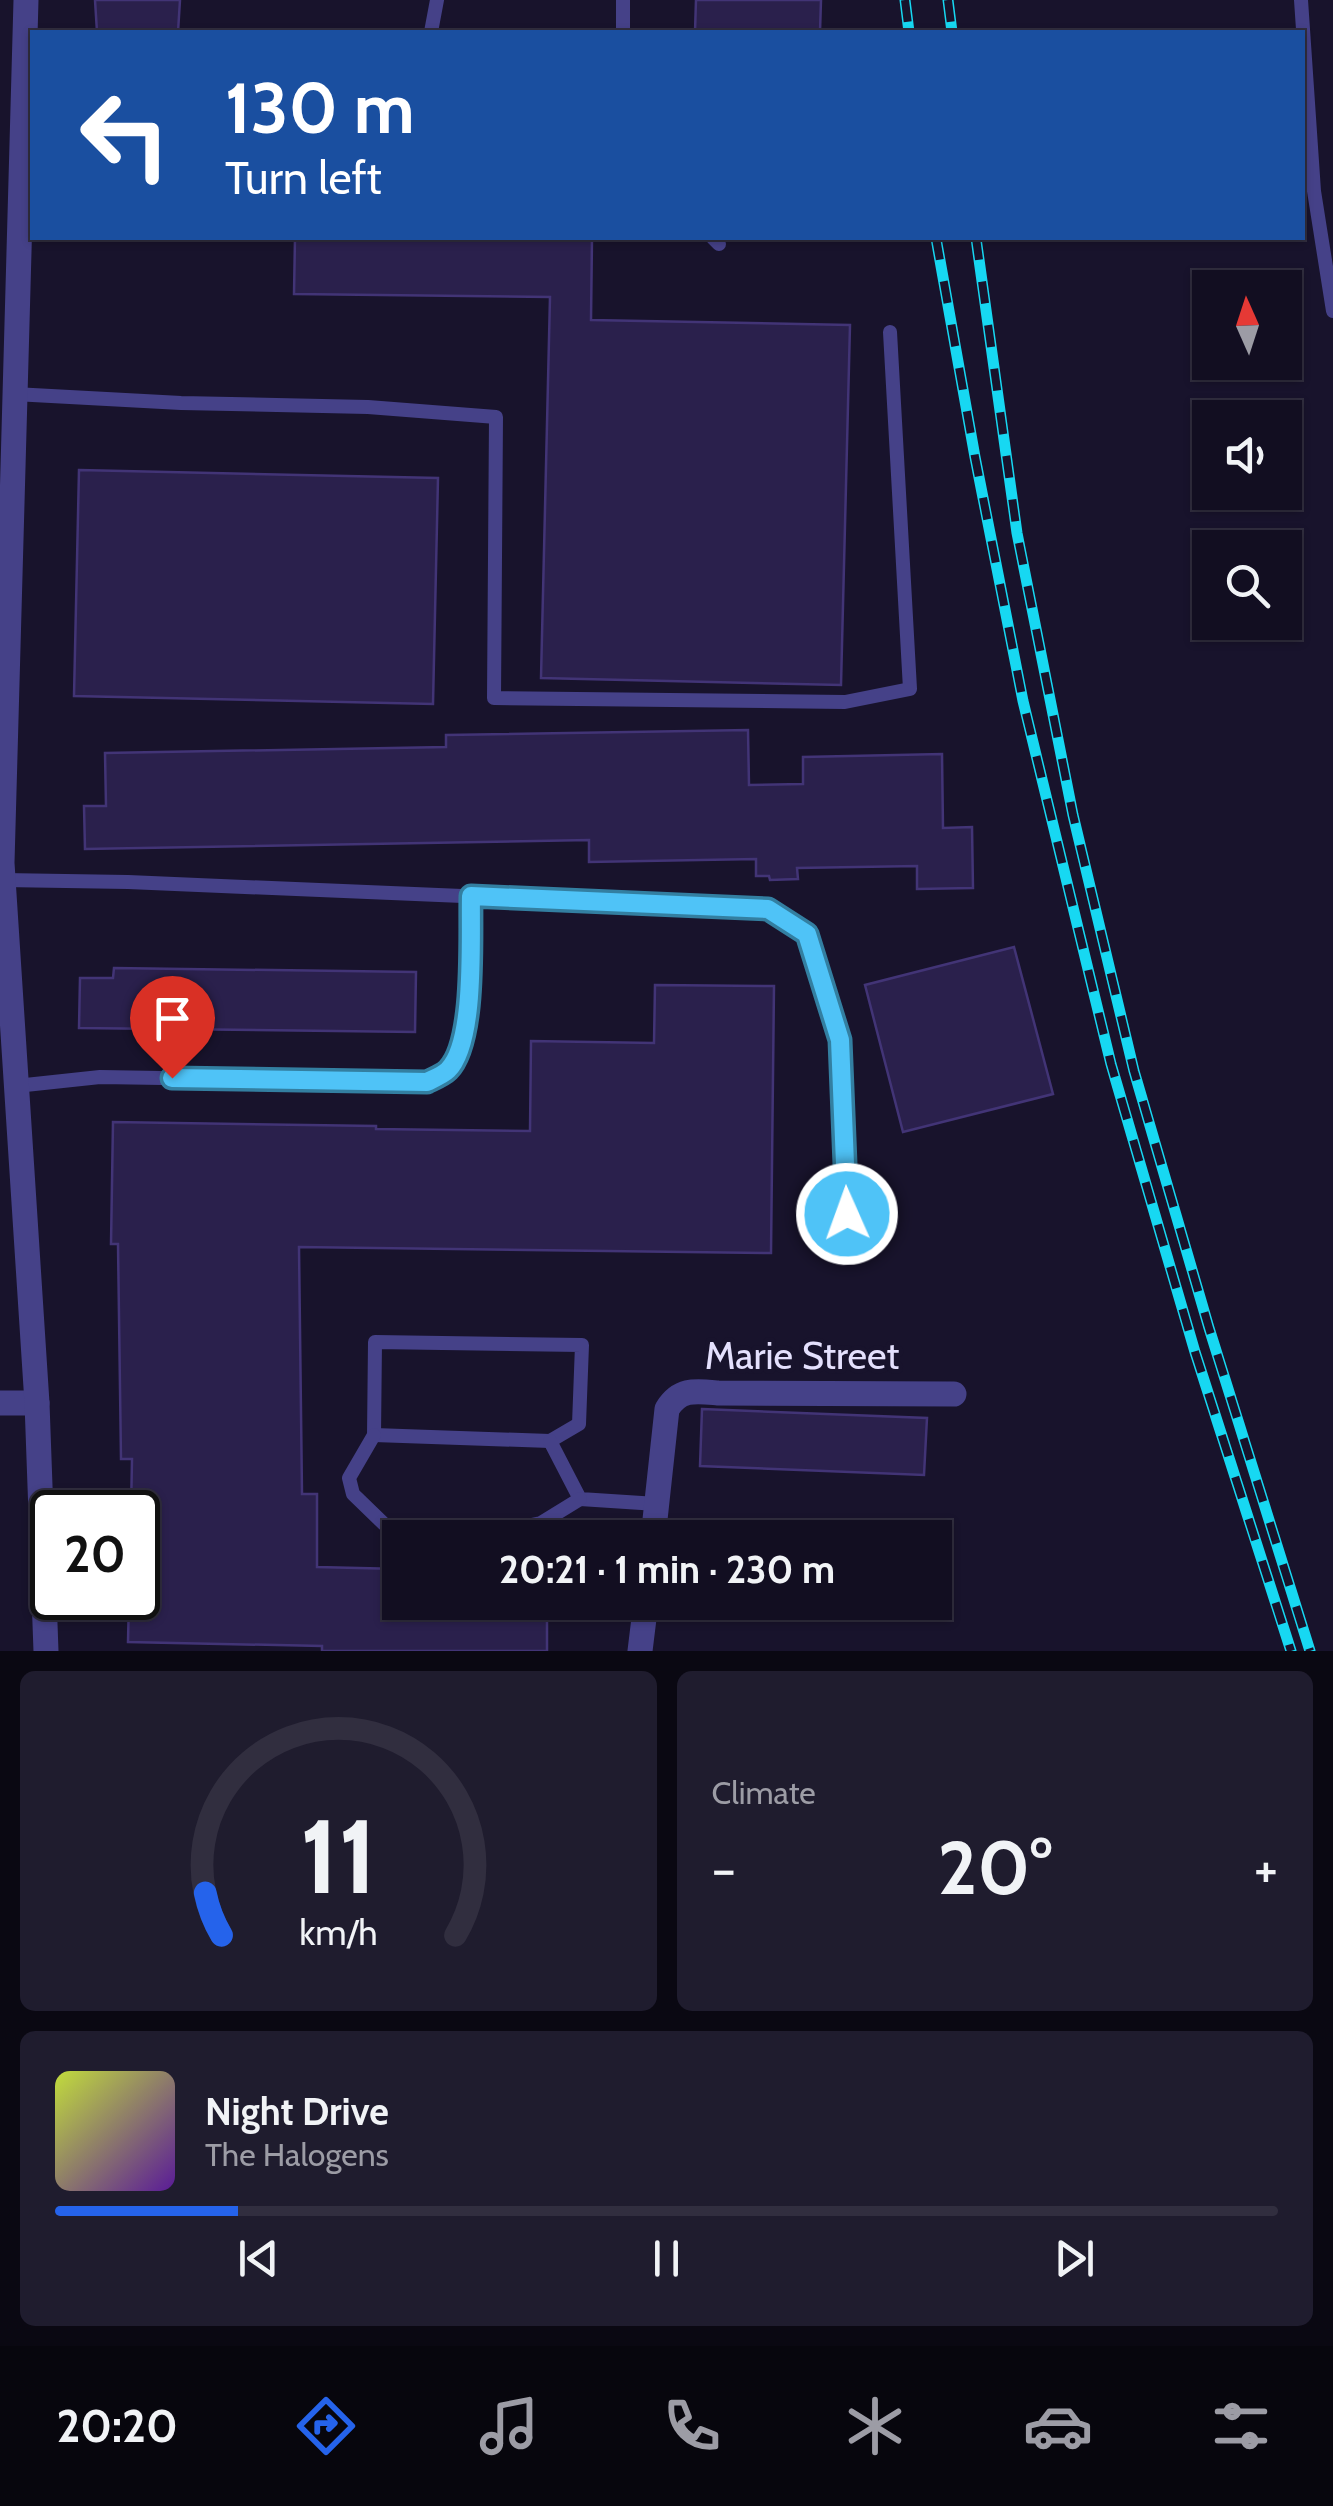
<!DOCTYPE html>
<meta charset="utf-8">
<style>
:root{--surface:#120e21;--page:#1f1c2e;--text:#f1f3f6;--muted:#9c9ca5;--line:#312e3f;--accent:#2563eb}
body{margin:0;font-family:Cabin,sans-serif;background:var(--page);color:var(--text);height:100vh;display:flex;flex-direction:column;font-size:38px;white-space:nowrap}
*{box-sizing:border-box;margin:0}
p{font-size:32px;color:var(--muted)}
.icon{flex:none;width:55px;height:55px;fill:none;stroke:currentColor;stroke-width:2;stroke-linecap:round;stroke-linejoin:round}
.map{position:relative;height:1651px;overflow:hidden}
.side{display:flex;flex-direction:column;gap:20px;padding:20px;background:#0a0812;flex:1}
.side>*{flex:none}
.guide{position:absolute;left:30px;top:30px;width:1275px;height:210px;border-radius:0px;box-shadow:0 2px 8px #0004,0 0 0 2px var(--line);background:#1a4fa0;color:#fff;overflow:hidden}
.needle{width:65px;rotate:357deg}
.buttons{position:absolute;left:1192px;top:270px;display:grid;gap:20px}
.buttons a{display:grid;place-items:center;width:110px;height:110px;border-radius:0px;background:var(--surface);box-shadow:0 2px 8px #0004,0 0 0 2px var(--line);font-size:50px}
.speed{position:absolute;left:30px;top:1490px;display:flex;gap:20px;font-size:50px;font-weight:700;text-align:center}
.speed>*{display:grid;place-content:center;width:130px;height:130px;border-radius:50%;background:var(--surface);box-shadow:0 2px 8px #0004,0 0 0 2px var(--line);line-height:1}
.speed .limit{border:5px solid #111;border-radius:15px;background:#fff;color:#111}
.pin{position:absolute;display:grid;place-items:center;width:85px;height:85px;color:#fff;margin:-102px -42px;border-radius:50% 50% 50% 0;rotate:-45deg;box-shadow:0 0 10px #0007}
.pin .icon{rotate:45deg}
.me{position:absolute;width:110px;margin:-55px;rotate:358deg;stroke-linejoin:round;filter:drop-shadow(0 0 8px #0008)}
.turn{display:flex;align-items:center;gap:35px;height:210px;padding:0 30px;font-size:45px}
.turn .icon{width:130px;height:130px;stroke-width:2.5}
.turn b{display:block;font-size:70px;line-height:85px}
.big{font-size:75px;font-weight:700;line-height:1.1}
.side .tile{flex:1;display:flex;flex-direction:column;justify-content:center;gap:15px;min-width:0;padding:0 35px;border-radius:15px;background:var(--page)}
.side .dial{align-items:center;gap:0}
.dial svg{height:260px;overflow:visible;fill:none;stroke:var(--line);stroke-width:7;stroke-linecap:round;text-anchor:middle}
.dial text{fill:var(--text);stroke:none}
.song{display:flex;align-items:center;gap:30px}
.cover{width:120px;height:120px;border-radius:15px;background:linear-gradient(135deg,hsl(70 70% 55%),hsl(270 70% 35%))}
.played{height:10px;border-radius:5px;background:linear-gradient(90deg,var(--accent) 15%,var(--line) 15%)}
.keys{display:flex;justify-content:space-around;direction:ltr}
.heat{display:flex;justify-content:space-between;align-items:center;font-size:55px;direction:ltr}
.side .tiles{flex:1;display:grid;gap:20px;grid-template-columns:1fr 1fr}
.tile:last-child{grid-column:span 2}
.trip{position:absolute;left:382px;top:1520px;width:570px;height:100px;border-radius:0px;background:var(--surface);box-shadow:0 2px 8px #0004,0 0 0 2px var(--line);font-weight:700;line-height:100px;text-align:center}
.dock{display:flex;height:160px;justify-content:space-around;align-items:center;background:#07060d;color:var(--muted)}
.dock .icon{width:70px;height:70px}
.dock .selected{color:var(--accent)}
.dock b{font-size:45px;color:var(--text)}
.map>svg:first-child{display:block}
.building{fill:#2a204c;stroke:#423476;stroke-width:2.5}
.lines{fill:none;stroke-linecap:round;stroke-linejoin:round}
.service{stroke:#454188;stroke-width:14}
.minor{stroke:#454188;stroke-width:25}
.tertiary{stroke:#454188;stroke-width:25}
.rail-casing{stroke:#17d8f2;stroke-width:11}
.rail{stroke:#18132c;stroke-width:8;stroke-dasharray:22;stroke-linecap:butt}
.route-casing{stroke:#337fa1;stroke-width:25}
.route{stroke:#4fc3f7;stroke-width:18}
.labels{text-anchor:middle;stroke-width:9;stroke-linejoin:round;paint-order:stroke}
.street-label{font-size:38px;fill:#e4e0fd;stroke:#18132c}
</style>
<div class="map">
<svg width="1333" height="1651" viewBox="0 0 1333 1651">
<rect width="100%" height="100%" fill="#18132c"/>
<!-- building -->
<g class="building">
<path d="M95,0H180L178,32H97Z"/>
<path d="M696,0H821L820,32H695Z"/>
<path d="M295,238H592L591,320L850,325L841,685L541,678L550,297L294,294Z"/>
<path d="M79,470L438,478L433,704L74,696Z"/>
<path d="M748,730L749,785L803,784V757L942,754L943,828L972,827L973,888L917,889V866L797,868L798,879L770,880L769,876H756V859L589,862V840L85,849L84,806H106L105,753L446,747V735Z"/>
<path d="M1014,947L1053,1094L903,1132L865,985Z"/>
<path d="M114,968L416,972L415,1032L79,1028L80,978H113Z"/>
<path d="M655,985L774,986L771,1253L299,1247L302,1494H317V1567L400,1569V1602H499V1605L547,1606V1651H322V1646L128,1642L129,1598H138V1512H131L132,1459H121L118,1244H111L113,1122L376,1126V1129L530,1131L531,1041L654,1043Z"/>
<path d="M702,1409L927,1418L924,1475L700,1466Z"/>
</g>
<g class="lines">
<!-- service -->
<g class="service">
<path d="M623,0V32"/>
<path d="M1301,0L1314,191L1333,311"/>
<path d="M431,32L437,0"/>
<path d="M713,238L719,244"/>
<path d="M14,394L181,403L368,407L496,417L494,698L845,702L910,689L890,332"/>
<path d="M3,880L128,882L769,909L807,934L840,1040L847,1214"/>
<path d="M16,1086L100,1077L427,1082C433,1079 443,1075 448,1070C476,1042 470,937 471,896"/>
<path d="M375,1342L582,1345L579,1424L550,1441L374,1435Z"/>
<path d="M374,1435L349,1478L353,1494L384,1524L409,1538"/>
<path d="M550,1441L580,1499L657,1504"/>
<path d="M469,1538L541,1523L580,1499"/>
</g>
<!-- minor -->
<g class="minor">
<path d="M0,1403H37"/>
<path d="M653,1538L667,1409C680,1388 696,1391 718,1393L954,1394"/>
<path d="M640,1651L646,1602"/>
</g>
<!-- tertiary -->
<path class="tertiary" d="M26,0L2,863L37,1403L46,1651"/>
<!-- rail casing -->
<g class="rail-casing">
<g id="rail">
<path d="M905,0L909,32"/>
<path d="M948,0L952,32"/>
<path d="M936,238L975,457L1023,701L1111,1064L1195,1352L1291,1651"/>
<path d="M976,238L1017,533L1073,815L1134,1071L1209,1328L1310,1651"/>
</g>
</g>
<!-- rail -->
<use href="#rail" class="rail"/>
</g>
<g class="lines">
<!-- route casing -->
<g class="route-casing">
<path id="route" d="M172,1078L427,1082C433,1079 443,1075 448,1070C476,1042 470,937 471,896L768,909L807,934L840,1040L847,1214"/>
</g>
<!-- route -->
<use href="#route" class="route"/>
</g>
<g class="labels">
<!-- street labels -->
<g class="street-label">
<text x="802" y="1369">Marie Street</text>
</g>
</g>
</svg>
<div class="buttons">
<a><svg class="needle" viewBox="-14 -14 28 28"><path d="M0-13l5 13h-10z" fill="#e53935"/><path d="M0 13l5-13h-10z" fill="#9c9ca5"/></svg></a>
<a><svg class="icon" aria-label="sound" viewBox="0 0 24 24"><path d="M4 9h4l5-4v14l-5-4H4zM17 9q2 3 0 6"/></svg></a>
<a><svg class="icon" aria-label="search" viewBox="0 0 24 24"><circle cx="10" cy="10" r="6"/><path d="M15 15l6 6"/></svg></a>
</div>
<div class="speed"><div class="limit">20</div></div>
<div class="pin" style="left:172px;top:1078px;background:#d93025"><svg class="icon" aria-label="arrive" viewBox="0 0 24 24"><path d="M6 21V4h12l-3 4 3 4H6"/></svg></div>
<svg class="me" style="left:847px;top:1214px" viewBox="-20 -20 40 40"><circle r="17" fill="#4fc3f7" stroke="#fff" stroke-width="3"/><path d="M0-11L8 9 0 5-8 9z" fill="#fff"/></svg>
<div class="trip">20:21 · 1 min · 230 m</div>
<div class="guide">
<div class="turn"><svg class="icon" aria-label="left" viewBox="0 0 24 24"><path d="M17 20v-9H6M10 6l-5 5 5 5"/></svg><div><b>130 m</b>Turn left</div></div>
</div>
</div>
<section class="side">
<div class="tiles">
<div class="tile dial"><svg viewBox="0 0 100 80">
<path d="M14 69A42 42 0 1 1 86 69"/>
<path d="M14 69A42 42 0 0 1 9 56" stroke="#2563eb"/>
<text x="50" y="56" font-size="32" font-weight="700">11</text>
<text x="50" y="72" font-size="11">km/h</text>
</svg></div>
<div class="tile"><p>Climate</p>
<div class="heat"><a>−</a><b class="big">20°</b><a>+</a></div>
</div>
<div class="tile">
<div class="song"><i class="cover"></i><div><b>Night Drive</b><p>The Halogens</p></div></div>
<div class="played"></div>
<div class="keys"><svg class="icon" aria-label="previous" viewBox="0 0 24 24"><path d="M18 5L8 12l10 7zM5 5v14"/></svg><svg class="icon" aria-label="pause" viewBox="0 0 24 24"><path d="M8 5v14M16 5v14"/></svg><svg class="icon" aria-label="next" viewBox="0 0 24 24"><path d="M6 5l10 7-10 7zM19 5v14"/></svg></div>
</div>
</div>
</section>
<nav class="dock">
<b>20:20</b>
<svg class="icon selected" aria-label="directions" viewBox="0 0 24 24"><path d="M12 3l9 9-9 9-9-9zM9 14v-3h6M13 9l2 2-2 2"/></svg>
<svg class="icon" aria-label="music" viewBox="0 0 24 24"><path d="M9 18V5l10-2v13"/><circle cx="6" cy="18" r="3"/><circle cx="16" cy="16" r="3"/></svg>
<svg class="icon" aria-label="phone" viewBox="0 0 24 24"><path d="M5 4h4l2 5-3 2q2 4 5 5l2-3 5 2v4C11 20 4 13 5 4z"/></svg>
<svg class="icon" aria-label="climate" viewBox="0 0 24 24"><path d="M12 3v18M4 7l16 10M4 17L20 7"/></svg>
<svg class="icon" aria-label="car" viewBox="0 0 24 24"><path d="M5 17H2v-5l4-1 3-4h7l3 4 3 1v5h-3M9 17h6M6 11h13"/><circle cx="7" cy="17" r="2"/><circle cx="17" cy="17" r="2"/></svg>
<svg class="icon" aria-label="filters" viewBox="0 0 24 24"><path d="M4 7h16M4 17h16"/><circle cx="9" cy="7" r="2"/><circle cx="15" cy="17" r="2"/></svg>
</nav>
